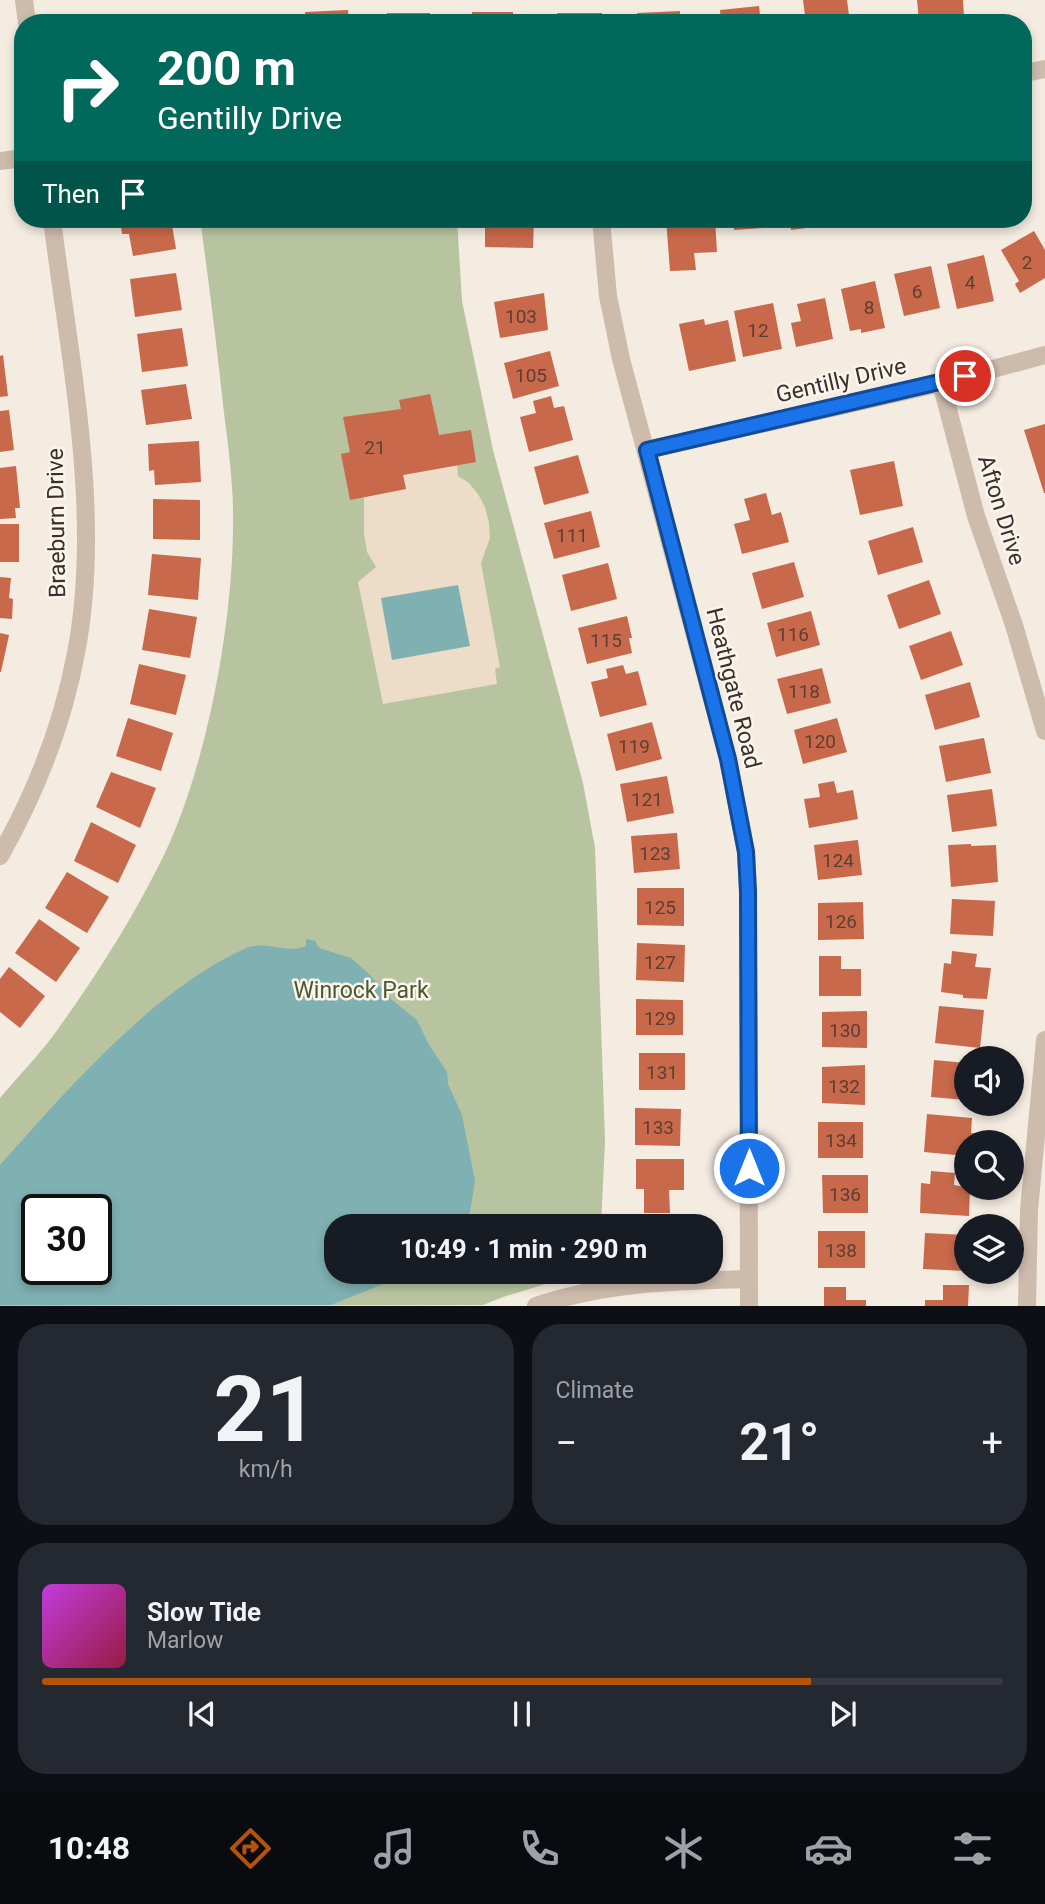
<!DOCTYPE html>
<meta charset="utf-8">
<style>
:root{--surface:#171b24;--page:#242831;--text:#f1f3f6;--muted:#9ea1a6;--line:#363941;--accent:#b45309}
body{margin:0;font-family:Roboto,sans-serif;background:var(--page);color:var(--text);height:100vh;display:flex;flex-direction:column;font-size:26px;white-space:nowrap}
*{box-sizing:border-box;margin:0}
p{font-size:23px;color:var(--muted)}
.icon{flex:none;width:38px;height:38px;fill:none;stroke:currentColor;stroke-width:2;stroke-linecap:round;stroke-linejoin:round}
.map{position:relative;height:1306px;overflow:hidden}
.panel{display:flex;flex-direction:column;gap:18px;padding:18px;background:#0d0f14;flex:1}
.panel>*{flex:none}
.guide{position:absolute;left:14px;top:14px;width:1018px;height:214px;border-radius:28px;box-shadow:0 4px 10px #0003;background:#00695c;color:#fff;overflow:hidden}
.tools{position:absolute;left:954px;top:1046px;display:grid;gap:14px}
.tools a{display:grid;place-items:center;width:70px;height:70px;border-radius:50%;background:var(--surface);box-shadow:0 4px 10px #0003;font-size:35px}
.speed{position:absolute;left:21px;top:1194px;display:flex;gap:14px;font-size:35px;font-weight:700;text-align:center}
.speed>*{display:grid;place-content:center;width:91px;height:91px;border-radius:50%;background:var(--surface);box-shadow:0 4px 10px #0003;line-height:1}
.speed .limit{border:4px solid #111;border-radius:10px;background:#fff;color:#111}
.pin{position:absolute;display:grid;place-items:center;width:60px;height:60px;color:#fff;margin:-30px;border:4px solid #fff;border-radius:50%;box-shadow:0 2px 7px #0007}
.me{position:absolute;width:77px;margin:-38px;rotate:0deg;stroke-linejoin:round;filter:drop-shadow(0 0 5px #0008)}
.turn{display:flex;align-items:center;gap:24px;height:147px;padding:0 28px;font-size:32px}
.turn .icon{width:91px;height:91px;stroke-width:2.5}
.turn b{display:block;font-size:49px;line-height:60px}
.then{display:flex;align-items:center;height:66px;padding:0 28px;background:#0003;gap:14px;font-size:26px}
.big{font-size:52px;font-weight:700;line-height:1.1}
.panel .widget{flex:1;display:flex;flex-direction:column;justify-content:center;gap:10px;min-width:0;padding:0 24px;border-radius:28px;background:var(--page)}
.panel .dial{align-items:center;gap:0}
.dial b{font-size:91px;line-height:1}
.song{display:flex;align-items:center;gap:21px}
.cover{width:84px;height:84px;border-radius:10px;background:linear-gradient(135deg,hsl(290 70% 55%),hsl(340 70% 35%))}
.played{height:7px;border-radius:4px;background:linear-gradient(90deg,var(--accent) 80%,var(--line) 80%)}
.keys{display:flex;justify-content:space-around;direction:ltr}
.heat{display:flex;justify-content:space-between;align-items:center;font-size:38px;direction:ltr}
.panel .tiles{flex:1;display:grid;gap:18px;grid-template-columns:1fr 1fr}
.widget:last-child{grid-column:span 2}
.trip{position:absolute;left:324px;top:1214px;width:399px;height:70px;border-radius:28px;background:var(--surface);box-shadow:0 4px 10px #0003;font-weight:700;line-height:70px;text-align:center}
.tab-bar{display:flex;height:112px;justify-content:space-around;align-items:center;background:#090b0e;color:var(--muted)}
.tab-bar .icon{width:49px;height:49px}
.tab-bar .current{color:var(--accent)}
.tab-bar b{font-size:32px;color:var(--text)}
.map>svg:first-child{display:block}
.green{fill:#b8c4a0;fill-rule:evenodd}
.plaza{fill:#ecdcc8}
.water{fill:#7fb0b2;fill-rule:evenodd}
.building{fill:#c8694b}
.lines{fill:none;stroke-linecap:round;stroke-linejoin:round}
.minor{stroke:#cdbbac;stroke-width:18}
.route-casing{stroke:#114b97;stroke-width:18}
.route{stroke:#1a73e8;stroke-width:12}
.labels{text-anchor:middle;stroke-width:5;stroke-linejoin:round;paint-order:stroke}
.number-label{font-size:19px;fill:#5e3e33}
.street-label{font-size:23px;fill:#3b302b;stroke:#fbf5ee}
.park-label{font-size:23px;fill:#4a5a2e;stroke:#fbf5ee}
</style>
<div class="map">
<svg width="1045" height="1306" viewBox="0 0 1045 1306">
<rect width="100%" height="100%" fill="#f4ebe1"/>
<!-- green -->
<path class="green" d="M200,219H457L462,301L493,450L583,783L595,848L605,1141L601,1227H336V1272H585L503,1297L483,1305L0,1306V1098C19,1075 41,1053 58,1029C98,973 135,915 165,853C207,763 232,628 233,529C234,490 229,451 224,413C217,348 209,283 200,219ZM37,1209H96V1269H37Z"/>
<!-- plaza -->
<path class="plaza" d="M457,465L458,476L469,483L478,494L485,507L489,523L490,538L481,563L500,667L495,669L497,684L383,704L358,582L376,567L367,552L364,534V497L406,489L403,475Z"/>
<!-- water -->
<g class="water">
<path d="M458,585L470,646L392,660L381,598Z"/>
<path d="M306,939L315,941L319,948L351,958L370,975L392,1000L417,1020L428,1043L447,1072L448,1084L462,1115L475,1181L470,1212L463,1227H336V1272H413L331,1305H0V1165C67,1090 152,991 244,949C266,939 284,955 306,946ZM37,1209H96V1269H37Z"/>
</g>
<!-- building -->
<g class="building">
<path d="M803,0H847L850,23H806Z"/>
<path d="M917,0H963L964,16L919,20Z"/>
<path d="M759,6L761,23H721L720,10Z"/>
<path d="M348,10L349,23H306L305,12Z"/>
<path d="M680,11V23H638L637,13Z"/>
<path d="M472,12H513V23H471Z"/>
<rect x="387" y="13" width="43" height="10"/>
<rect x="557" y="13" width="45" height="10"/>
<path d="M256,16L257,23H216V20Z"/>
<path d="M120,219H171L176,249L133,256L129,234H122Z"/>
<path d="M485,219H534L533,248L485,247Z"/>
<path d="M666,219H715L717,252L694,253L696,270L670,271Z"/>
<path d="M733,219H762L763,228L734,230Z"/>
<path d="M790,219H833V220L821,222L822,226L791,230Z"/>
<path d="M1034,231L1045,250V278L1020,293L1015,284L1019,281L1001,250Z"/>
<path d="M984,255L994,301L957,309L947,264Z"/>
<path d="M931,266L940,308L904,316L894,274Z"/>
<path d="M176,273L182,310L135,317L130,279Z"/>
<path d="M875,281L885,328L861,333V329L850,331L841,289Z"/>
<path d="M544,293L548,330L500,338L494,302Z"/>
<path d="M825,298L833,339L796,347L791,323L801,321L797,304Z"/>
<path d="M773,303L782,349L743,357L734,311Z"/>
<path d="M704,319L705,325L728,320L736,361L689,371L679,324Z"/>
<path d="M182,328L188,366L142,372L137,334Z"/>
<path d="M550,351L559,386L513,399L504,363Z"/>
<path d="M3,355L8,396L0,397V356Z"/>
<path d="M186,384L192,419L146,425L141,390Z"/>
<path d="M430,394L439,435L471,430L476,462L403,475L406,489L350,500L341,454L350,452L343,417L401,409L399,400Z"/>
<path d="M551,396L554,408L564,406L573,440L529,452L520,417L536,413L533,401Z"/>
<path d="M9,410L14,450L0,452V411Z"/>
<path d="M1045,424V493H1044L1024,430Z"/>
<path d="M199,441L201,482L155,485L154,470L149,471L148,444Z"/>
<path d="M578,455L589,493L544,505L534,467Z"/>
<path d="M894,461L903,506L860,515L850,470Z"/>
<path d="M16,466L20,508H15L16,518L0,519V468Z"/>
<path d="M766,493L772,515L781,512L789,542L742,554L734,524L750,520L744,499Z"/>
<path d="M153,499L200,500V540L153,539Z"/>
<path d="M591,511L600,547L554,559L544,523Z"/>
<rect x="0" y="524" width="19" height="38"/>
<path d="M913,527L923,562L878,575L868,541Z"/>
<path d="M152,554L201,558L198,600L148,595Z"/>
<path d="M794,562L804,597L762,609L752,573Z"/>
<path d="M608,563L617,599L571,611L562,575Z"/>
<path d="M0,577L11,578L9,598L13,599L12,619L0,618Z"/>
<path d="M929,580L941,614L899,629L887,595Z"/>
<path d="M149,609L197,617L190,658L142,650Z"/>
<path d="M811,611L820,645L776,657L767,623Z"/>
<path d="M627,616L632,638H629L632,653L587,664L578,628Z"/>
<path d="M951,631L963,665L921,680L909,646Z"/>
<path d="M0,633L9,635L1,672H0Z"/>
<path d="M139,664L186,675L176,715L130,704Z"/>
<path d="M623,665L626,674L638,671L647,705L600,717L591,682L608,678L606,669Z"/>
<path d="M822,668L831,703L787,714L777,679Z"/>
<path d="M970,682L980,717L935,730L925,695Z"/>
<path d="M128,718L173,733L161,771L116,756Z"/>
<path d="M837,718L847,752L803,764L794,730Z"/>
<path d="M652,722L662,759L616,771L607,734Z"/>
<path d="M984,738L991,773L946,782L939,746Z"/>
<path d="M111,772L156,788L140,828L96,807Z"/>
<path d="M667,776L674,813L627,822L620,784Z"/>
<path d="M834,781L837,793L853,790L858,819L809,828L804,799L820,797L818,784Z"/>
<path d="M992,789L997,826L952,832L947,795Z"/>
<path d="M91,822L136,845L118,883L74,861Z"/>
<path d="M677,833L680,869L634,873L631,836Z"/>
<path d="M858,840L862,875L818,880L814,845Z"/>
<path d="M971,844V846L996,845L998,882L951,887L948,845Z"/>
<path d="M67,872L109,897L87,933L45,908Z"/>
<path d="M637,888H684V926L637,925Z"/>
<path d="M952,899L995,901L993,936L950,934Z"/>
<path d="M863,902L864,939L818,940V903Z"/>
<path d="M39,919L80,948L56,982L15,953Z"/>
<path d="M637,943L685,945L684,982L636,980Z"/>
<path d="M952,951L977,954L975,967L991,968L987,999L963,998V995L941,992L944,963L951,964Z"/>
<path d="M819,956H841V969H861V996H819Z"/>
<path d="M9,967L45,996L20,1028L0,1012V979Z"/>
<path d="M636,999L683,1000V1035H636Z"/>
<path d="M939,1006L984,1010L980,1048L935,1043Z"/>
<path d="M867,1011V1048L822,1047V1012Z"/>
<rect x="639" y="1053" width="46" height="37"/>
<path d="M934,1060L966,1063V1100L931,1097Z"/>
<path d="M865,1065V1105L822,1103V1067Z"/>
<path d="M635,1108L681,1109L680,1146L635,1145Z"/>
<path d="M927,1114L972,1118L971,1133H976L975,1143H966V1156L924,1152Z"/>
<rect x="818" y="1122" width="45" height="36"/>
<path d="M636,1159H684V1190H669L670,1213H644V1189H636Z"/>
<path d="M931,1171L955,1173L954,1185L970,1188L969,1216L920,1213L921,1183L930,1184Z"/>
<path d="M822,1175H868V1213H823Z"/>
<rect x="818" y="1231" width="47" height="37"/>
<path d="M925,1233L966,1235V1271L923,1269Z"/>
<path d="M943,1285H969L968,1306H925V1300H943Z"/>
<path d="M824,1287H846V1300H866V1306H824Z"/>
</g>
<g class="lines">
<!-- minor -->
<g class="minor">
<path d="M24,0L27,23"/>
<path d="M1024,73L1045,69"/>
<path d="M0,161L23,158"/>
<path d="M601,219L608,296L621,359L728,759L746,852L748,892L749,1306"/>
<path d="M941,383L976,516L1014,625L1045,731"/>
<path d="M647,450L941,383L1045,355"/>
<path d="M0,856C35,794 63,723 76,653C103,514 69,358 52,219"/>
<path d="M536,1306C606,1282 677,1281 749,1279"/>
<path d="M1027,1306L1029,1210L1045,1040"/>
</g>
</g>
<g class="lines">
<!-- route casing -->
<g class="route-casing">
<path id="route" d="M749,1168L748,892L746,852L728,759L647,450L965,376"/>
</g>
<!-- route -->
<use href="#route" class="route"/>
</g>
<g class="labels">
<!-- number labels -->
<g class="number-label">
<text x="1027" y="269">2</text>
<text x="970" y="289">4</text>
<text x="917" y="298">6</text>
<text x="869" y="314">8</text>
<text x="521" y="323">103</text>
<text x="758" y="337">12</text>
<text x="531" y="382">105</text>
<text x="375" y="454">21</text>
<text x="572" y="542">111</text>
<text x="793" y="641">116</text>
<text x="606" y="647">115</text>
<text x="804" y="698">118</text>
<text x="820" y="748">120</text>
<text x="634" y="753">119</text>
<text x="647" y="806">121</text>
<text x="655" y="860">123</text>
<text x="838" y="867">124</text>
<text x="660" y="914">125</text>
<text x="841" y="928">126</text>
<text x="660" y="969">127</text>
<text x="660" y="1025">129</text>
<text x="845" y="1037">130</text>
<text x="662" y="1079">131</text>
<text x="844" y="1093">132</text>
<text x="658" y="1134">133</text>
<text x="841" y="1147">134</text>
<text x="845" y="1201">136</text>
<text x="841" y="1257">138</text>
</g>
<!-- street labels -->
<g class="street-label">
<text transform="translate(841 380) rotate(-13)" y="8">Gentilly Drive</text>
<text transform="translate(1002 510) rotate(73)" y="8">Afton Drive</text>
<text transform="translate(56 523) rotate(-91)" y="8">Braeburn Drive</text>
<text transform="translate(734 688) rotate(76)" y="8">Heathgate Road</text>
</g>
<!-- park labels -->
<g class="park-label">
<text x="361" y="998">Winrock Park</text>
</g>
</g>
</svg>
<div class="tools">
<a><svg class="icon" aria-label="sound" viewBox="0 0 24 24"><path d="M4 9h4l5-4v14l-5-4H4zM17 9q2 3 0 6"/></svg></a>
<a><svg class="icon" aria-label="search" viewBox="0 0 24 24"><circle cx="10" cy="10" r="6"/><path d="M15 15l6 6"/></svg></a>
<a><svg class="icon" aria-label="layers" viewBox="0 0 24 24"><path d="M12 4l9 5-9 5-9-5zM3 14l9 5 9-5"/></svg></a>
</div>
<div class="speed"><div class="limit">30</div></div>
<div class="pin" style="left:965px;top:376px;background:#d93025"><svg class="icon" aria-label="arrive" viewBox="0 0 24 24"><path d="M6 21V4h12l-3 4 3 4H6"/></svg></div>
<svg class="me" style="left:749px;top:1168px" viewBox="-20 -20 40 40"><circle r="17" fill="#1a73e8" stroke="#fff" stroke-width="3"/><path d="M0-11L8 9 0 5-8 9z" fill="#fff"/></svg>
<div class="trip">10:49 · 1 min · 290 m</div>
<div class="guide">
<div class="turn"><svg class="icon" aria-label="right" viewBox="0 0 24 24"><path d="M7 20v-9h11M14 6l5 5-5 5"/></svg><div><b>200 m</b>Gentilly Drive</div></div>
<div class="then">Then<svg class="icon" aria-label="arrive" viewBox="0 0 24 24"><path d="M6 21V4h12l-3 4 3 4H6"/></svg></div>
</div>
</div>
<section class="panel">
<div class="tiles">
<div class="widget dial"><b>21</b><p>km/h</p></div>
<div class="widget"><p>Climate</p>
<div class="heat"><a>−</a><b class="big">21°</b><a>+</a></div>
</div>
<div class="widget">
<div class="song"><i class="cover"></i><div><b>Slow Tide</b><p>Marlow</p></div></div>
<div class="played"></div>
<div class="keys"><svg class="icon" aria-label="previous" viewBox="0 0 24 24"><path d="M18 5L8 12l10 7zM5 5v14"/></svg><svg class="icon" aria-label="pause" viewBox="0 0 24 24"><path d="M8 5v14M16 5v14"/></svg><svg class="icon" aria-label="next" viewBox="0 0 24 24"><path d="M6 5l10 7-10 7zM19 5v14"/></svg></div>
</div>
</div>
</section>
<nav class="tab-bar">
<b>10:48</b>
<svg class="icon current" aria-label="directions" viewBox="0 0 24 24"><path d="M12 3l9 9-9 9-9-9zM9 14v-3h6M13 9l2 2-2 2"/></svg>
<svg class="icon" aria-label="music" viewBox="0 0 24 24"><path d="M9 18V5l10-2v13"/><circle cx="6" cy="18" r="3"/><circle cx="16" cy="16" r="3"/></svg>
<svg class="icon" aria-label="phone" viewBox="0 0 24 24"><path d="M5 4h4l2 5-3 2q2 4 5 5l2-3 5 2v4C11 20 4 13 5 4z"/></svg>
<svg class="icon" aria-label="climate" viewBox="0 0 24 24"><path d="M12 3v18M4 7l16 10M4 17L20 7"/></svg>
<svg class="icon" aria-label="car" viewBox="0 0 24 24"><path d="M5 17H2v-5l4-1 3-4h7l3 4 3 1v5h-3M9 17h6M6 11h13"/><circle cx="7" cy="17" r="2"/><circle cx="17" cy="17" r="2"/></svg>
<svg class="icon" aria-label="filters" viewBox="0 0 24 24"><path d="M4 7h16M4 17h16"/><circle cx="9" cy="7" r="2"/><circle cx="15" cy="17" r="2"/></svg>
</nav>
